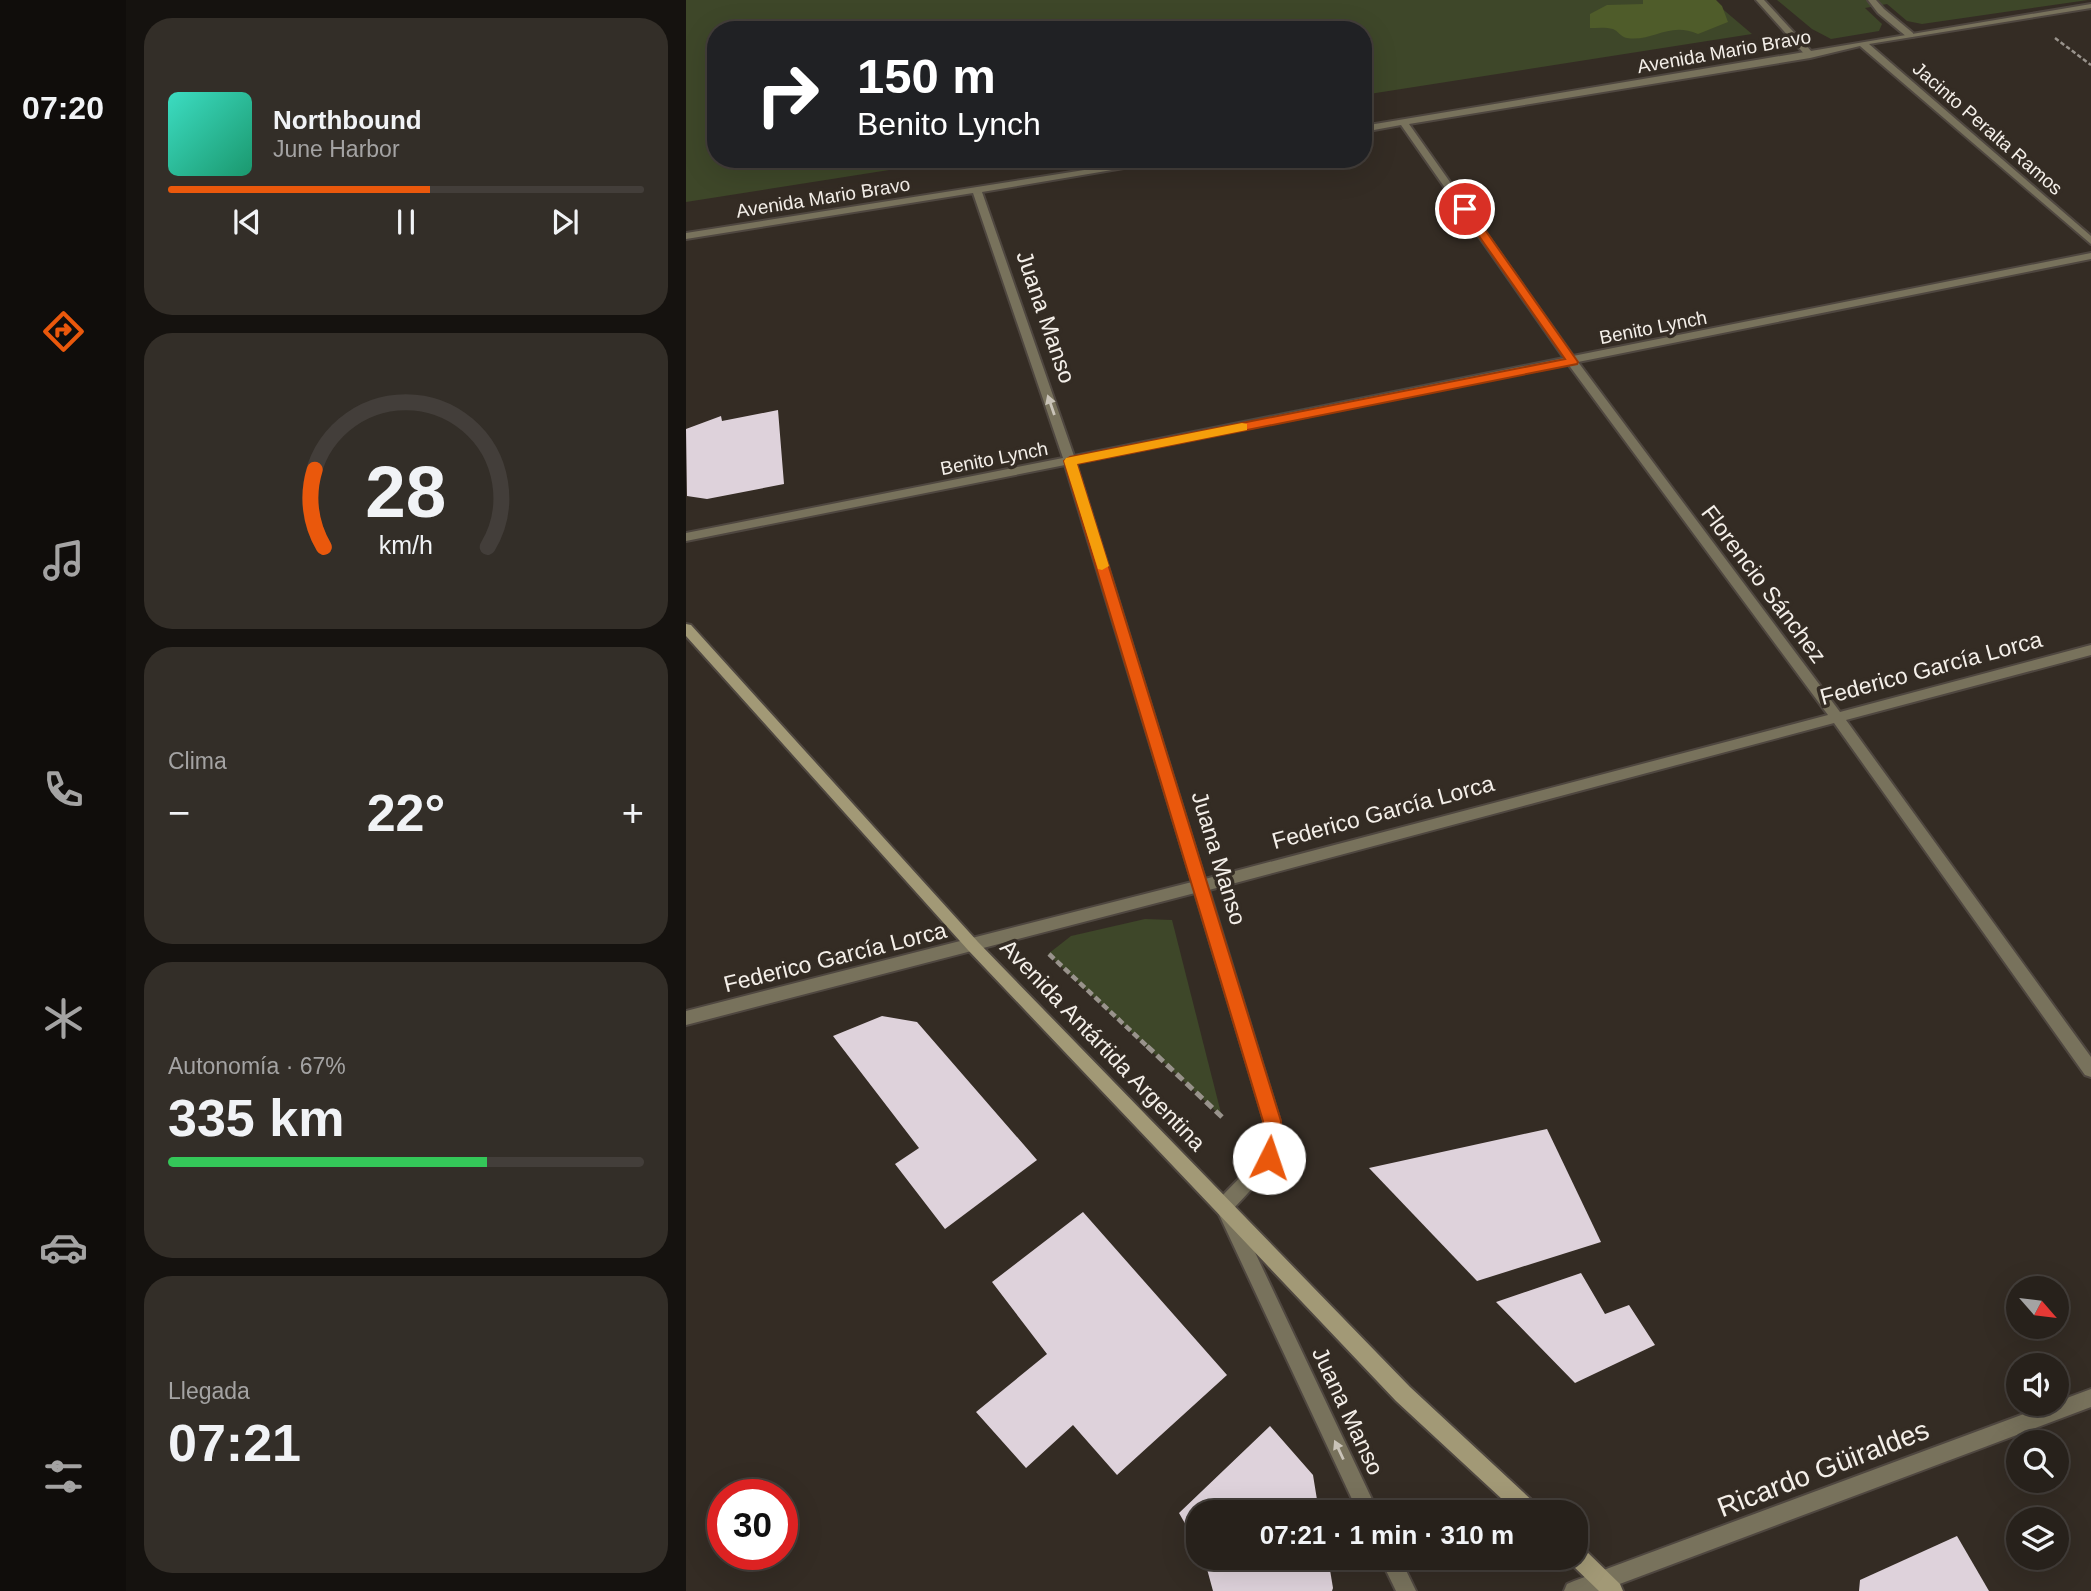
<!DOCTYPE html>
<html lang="es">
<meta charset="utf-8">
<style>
:root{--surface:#27211b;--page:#332e28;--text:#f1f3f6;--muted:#a4a3a3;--line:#433e3a;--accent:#ea580c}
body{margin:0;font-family:Arial,sans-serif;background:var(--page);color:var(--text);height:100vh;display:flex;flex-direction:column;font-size:26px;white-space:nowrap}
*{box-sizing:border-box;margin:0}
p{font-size:23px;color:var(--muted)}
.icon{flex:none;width:38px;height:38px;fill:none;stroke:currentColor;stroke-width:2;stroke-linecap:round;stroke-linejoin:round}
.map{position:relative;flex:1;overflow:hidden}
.details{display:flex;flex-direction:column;gap:18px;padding:18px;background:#15120f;width:560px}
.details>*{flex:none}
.hud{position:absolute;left:21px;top:21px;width:665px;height:147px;border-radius:28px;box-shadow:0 7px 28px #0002,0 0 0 2px var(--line);background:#202124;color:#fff;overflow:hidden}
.needle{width:46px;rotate:118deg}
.tools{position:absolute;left:1320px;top:1276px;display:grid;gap:14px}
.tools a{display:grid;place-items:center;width:63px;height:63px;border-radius:50%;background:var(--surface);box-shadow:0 7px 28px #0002,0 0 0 2px var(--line);font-size:35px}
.speed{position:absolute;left:21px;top:1479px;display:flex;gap:14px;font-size:35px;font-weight:700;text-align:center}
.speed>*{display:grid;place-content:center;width:91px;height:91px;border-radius:50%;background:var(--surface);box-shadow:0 7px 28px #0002,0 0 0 2px var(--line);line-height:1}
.speed .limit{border:10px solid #d22;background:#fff;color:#111}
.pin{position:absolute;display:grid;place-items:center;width:60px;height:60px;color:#fff;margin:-30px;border:4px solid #fff;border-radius:50%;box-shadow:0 2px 7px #0007}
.me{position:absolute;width:77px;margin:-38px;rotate:4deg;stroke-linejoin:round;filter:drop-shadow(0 0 5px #0008)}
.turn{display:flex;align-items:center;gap:24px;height:147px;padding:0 35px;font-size:32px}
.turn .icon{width:91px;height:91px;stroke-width:2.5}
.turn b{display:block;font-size:49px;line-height:60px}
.big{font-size:52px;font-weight:700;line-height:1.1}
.details .widget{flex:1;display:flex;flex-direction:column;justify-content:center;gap:10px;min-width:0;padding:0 24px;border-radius:28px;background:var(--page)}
.details .dial{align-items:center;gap:0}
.dial svg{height:182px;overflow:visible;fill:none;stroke:var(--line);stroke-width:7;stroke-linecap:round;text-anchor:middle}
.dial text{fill:var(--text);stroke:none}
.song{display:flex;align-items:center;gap:21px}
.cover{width:84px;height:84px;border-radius:10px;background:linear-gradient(135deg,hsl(170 70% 55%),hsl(160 70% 35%))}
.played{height:7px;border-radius:4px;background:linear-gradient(90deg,var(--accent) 55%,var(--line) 55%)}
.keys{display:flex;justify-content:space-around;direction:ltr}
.heat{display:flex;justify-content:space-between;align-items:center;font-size:38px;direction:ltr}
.charge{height:10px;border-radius:5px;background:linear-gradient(90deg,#34c759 67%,var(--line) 0)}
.trip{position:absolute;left:500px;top:1500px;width:402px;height:70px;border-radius:28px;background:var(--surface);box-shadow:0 7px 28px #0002,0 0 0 2px var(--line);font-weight:700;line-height:70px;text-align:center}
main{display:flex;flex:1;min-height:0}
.tabs{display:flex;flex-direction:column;width:126px;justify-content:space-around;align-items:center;background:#100d0b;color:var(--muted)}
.tabs .icon{width:49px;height:49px}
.tabs .selected{color:var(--accent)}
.tabs b{font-size:32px;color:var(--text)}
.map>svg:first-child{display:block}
.green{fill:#3e4729}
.forest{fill:#4f5c2a}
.building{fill:#ded2db}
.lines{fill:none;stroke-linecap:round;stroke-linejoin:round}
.lane-casing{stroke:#4f4740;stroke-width:4}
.street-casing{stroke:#4f4740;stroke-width:4}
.secondary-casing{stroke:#4f4740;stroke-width:4}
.path-far2{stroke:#99938c;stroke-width:2.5;stroke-dasharray:4.5 2.5;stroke-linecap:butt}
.path-far1{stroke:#99938c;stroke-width:4.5;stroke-dasharray:7 3.5;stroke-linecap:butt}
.path{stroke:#99938c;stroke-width:5;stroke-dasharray:9 4.5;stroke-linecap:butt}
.lane{fill:#78725c;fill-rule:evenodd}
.street{fill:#78725c;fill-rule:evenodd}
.secondary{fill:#a29976;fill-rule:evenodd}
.oneway{fill:#c9c3b8}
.route{fill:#ea580c;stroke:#983908;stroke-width:2}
.slow{fill:#f59e0b}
.labels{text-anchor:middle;stroke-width:7;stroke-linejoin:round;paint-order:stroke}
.far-street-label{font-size:19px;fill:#f4efe9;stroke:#342c24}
.street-label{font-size:23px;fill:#f4efe9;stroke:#342c24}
.near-street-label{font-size:28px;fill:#f4efe9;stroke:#342c24}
</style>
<main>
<nav class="tabs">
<b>07:20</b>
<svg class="icon selected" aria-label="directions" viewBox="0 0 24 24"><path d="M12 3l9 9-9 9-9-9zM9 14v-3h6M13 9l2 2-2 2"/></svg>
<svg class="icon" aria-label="music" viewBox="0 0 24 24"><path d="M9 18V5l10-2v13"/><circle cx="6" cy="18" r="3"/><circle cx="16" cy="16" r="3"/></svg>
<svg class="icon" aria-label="phone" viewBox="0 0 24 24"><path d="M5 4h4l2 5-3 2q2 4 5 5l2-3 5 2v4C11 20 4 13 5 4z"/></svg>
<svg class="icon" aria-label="climate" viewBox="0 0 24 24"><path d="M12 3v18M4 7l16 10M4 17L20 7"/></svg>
<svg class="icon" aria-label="car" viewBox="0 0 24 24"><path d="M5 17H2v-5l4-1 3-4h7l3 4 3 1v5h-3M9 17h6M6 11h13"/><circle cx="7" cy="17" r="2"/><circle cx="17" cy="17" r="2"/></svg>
<svg class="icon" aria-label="filters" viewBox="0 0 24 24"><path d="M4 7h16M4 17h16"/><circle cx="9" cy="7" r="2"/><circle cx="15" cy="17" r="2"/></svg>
</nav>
<section class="details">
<div class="widget">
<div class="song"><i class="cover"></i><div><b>Northbound</b><p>June Harbor</p></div></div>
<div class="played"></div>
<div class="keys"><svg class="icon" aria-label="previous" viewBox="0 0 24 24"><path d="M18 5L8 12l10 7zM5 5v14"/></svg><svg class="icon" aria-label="pause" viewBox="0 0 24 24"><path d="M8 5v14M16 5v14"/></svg><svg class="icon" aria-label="next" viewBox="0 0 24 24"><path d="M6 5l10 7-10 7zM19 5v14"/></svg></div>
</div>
<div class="widget dial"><svg viewBox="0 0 100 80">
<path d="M14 69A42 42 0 1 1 86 69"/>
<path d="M14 69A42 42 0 0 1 10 35" stroke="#ea580c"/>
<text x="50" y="56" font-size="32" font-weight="700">28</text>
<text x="50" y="72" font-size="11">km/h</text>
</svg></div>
<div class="widget"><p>Clima</p>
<div class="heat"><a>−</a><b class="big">22°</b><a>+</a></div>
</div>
<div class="widget"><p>Autonomía · 67%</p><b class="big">335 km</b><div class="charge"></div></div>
<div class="widget"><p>Llegada</p><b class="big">07:21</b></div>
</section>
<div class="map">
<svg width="1405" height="1591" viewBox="0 0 1405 1591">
<rect width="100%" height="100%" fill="#342c24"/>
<!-- green -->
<g class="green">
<path d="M0,0H1026L1066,34L677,95V30H30V159H273L0,202Z"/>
<path d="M1091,0H1402L1236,24L1221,21L1201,4L1179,8L1196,24L1193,31L1145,39L1126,29Z"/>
<path d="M459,919L486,920L536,1117L362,954L385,936Z"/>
</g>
<!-- forest -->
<path class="forest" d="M957,0H1030L1036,6L1042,22L1012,34C983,21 967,42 941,38C935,37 932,31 927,29C920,27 911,28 904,28V14L921,5L957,4Z"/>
<!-- building -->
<g class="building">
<path d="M92,410L98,484L21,499L1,496L0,429L35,416L36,421Z"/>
<path d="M196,1016L231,1022L351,1160L259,1229L209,1164L233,1148L147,1036Z"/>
<path d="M861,1129L915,1242L791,1281L683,1168Z"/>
<path d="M397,1212L541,1375L431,1475L387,1425L340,1468L290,1412L361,1354L306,1282Z"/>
<path d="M895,1273L919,1314L943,1305L969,1345L889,1383L810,1302Z"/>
<path d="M584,1426L627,1475L633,1512H513V1548L493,1513Z"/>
<path d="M1271,1536L1303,1591H1173L1174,1580Z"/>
<path d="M518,1558H642L647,1588L646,1591H527Z"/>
</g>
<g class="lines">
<!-- lane casing -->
<g class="lane-casing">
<g id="lane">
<path d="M1070,0H1078L1127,53V57H1121Z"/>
<path d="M1182,0H1190L1198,9L1227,33V37H1221L1192,13Z"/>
</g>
</g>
<!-- street casing -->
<g class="street-casing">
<g id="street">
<path d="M1405,4V8L1183,44L1405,236V244L1174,46L1124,58L723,124L887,356L1405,253V259L892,362L1154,712L1405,645V655L1160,720L1405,1057V1077L1399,1075L1148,723L523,890L594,1121L592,1158L590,1163L548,1208L692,1512H672L529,1206L532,1200L576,1155L578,1121L509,893L0,1025V1011L506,882L379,465L0,541V533L377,458L287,193L0,239V233L468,159H491L296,192L388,456L878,358L715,125L677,132V126ZM882,364L1142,715L519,879L390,463Z"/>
<path d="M1405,1389V1407L915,1591H878L881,1584L888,1581Z"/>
<path d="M694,1558H714L730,1591H710Z"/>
</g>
</g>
<!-- secondary casing -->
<g class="secondary-casing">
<g id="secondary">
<path d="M0,624L5,625L292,942L724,1387L851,1505L854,1512H830L710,1401L282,950L0,636Z"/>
<path d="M891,1546L898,1549L934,1584L937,1591H913L884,1563L882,1558H891Z"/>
</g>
</g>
<!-- path-far2 -->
<path class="path-far2" d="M1369,38L1405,65"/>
<!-- path-far1 -->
<path class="path-far1" d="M363,954L463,1048"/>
<!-- path -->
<path class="path" d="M461,1046L536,1117"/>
<!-- lane -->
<use href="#lane" class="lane"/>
<!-- street -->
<use href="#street" class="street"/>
<!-- secondary -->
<use href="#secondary" class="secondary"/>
</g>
<!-- one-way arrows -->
<defs><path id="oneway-solid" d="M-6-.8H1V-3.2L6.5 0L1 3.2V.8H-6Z" transform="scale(1.75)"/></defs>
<g class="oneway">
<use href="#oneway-solid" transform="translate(365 405) rotate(-109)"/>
<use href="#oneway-solid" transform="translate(653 1450) rotate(-115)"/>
</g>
<!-- route -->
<path class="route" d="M775,207H783L892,362L891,364L391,464L595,1121L590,1164L583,1166L577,1164L574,1158L577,1121L378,461L384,457L879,359L774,209Z"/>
<!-- slow -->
<path class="slow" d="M556,423L561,424V430L391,464L423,566L416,570L412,569L378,461L380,458Z"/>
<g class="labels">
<!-- far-street labels -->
<g class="far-street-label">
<text transform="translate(1038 51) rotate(-10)" y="7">Avenida Mario Bravo</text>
<text transform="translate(1302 128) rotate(41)" y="7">Jacinto Peralta Ramos</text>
<text transform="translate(137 197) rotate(-9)" y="7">Avenida Mario Bravo</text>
<text transform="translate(967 327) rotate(-11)" y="7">Benito Lynch</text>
<text transform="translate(308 458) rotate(-11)" y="7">Benito Lynch</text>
</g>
<!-- street labels -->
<g class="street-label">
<text transform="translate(360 317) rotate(71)" y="8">Juana Manso</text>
<text transform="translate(1078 584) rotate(53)" y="8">Florencio Sánchez</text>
<text transform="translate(1245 668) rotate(-15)" y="8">Federico García Lorca</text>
<text transform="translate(697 812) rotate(-15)" y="8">Federico García Lorca</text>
<text transform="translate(533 858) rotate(73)" y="8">Juana Manso</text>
<text transform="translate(149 957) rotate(-14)" y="8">Federico García Lorca</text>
<text transform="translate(417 1045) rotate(46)" y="8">Avenida Antártida Argentina</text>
<text transform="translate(662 1411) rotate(65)" y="8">Juana Manso</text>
</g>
<!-- near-street labels -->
<g class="near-street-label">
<text transform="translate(1137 1468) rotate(-21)" y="10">Ricardo Güiraldes</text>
</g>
</g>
</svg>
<div class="tools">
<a><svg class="needle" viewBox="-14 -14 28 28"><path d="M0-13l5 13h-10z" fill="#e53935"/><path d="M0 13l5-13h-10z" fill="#a4a3a3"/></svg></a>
<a><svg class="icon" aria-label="sound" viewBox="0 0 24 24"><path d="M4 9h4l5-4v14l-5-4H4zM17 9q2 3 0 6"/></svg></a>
<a><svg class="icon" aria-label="search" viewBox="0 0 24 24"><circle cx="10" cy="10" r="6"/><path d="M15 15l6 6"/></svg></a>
<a><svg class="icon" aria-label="layers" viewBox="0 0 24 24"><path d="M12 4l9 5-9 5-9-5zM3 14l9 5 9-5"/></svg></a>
</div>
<div class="speed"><div class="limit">30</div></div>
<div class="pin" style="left:779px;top:209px;background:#d93025"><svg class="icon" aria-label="arrive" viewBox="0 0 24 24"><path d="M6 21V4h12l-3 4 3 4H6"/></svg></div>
<svg class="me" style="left:583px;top:1158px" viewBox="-20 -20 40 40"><circle r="19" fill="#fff"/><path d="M0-13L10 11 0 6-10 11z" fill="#ea580c"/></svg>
<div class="trip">07:21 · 1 min · 310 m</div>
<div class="hud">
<div class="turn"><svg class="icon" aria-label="right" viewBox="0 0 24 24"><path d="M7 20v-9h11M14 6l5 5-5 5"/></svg><div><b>150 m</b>Benito Lynch</div></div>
</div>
</div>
</main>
